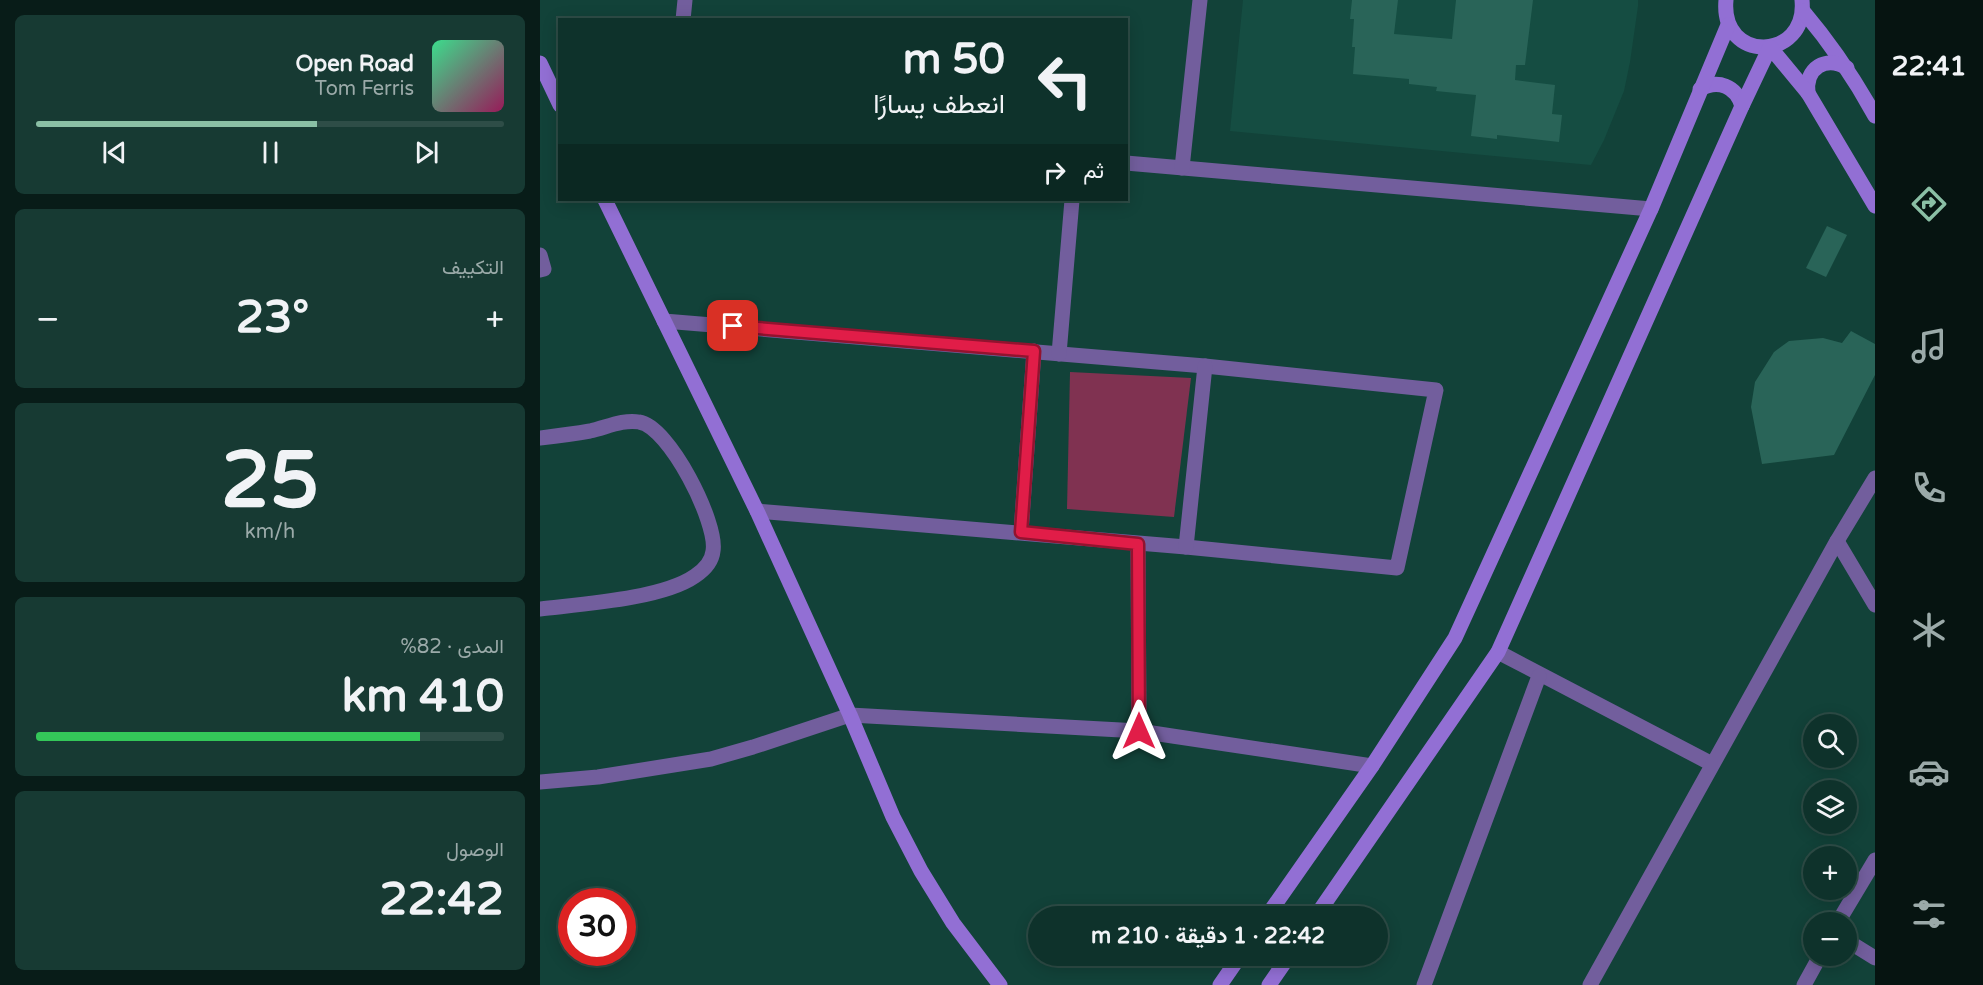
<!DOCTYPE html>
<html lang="ar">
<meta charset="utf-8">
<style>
:root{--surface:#0e322b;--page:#173a33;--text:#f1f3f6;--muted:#9baaa9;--line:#2e4d47;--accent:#8abfa5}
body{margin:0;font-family:"Varela Round",Vazirmatn,sans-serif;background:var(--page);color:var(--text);direction:rtl;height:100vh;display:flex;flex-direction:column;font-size:22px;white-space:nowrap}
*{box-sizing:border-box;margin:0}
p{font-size:20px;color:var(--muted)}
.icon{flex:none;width:33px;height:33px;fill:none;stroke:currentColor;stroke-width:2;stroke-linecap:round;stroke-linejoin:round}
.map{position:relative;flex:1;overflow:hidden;direction:ltr}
.sheet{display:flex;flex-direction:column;gap:15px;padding:15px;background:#081c18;width:540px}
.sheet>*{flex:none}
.guide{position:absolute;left:18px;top:18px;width:570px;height:183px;border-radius:0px;box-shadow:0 3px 15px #0003,0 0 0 2px var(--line);direction:rtl;background:#0e322b;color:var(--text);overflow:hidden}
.fabs{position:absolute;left:1263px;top:714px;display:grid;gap:12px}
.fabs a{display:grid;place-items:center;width:54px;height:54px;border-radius:50%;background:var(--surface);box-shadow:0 3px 15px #0003,0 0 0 2px var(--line);font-size:30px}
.speed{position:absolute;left:18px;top:888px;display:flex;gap:12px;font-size:30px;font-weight:700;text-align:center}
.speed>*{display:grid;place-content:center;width:78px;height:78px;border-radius:50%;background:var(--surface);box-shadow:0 3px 15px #0003,0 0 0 2px var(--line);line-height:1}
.speed .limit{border:9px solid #d22;background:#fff;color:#111}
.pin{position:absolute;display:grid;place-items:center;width:51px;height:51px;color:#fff;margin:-26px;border-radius:12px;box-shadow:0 3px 9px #0006}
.me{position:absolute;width:66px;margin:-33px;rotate:0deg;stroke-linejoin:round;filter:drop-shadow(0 0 4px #0008)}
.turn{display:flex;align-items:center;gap:21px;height:126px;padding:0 24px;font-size:27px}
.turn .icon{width:78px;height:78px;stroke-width:2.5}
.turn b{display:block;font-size:42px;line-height:51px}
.then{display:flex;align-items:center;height:57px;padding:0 24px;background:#0003;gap:12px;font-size:22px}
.big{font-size:45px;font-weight:700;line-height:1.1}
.sheet .tile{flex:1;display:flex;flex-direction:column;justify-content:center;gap:9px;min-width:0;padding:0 21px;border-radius:9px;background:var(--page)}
.sheet .dial{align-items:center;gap:0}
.dial b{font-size:78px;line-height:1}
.song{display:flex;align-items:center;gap:18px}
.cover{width:72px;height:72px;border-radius:9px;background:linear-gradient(135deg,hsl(150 70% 55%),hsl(330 70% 35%))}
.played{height:6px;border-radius:3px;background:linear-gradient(90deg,var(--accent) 60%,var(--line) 60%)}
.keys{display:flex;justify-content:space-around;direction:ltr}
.heat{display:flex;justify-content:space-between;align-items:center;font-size:33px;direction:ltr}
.charge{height:9px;border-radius:4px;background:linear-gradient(90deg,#34c759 82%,var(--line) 0)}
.trip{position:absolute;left:488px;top:906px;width:360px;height:60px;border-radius:30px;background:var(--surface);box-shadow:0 3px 15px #0003,0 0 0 2px var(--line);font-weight:700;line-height:60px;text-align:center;direction:rtl}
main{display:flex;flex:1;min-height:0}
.dock{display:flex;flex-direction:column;width:108px;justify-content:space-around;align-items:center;background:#061411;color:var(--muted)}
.dock .icon{width:42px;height:42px}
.dock .active{color:var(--accent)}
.dock b{font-size:27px;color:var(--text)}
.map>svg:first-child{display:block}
.built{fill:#154d42}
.green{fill:#803251}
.building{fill:#296458}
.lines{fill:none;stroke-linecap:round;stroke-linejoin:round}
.street{stroke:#725e9d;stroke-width:15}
.secondary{stroke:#926fd4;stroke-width:15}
.route-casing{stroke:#92132f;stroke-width:15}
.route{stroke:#e11d48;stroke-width:10}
</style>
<main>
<nav class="dock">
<b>22:41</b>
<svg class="icon active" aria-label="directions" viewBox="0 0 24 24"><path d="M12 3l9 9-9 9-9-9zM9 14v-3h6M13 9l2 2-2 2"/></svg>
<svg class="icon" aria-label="music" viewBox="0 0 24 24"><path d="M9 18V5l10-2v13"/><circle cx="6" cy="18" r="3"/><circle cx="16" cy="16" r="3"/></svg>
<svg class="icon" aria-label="phone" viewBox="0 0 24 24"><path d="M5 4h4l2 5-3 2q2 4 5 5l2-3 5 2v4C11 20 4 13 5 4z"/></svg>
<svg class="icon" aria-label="climate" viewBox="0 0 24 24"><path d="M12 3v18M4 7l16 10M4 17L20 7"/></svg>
<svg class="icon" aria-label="car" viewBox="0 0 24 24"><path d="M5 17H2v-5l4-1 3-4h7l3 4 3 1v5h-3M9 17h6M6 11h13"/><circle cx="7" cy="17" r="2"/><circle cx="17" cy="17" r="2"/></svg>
<svg class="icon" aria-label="filters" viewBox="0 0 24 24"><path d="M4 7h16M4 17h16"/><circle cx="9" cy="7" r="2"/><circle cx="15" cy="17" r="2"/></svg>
</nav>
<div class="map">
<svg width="1335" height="985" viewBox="0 0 1335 985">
<rect width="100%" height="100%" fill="#124239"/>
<!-- built -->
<path class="built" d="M703,0H1098V6L1090,62L1084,91L1064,140L1051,165L690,131Z"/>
<!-- green -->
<path class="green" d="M530,372L651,378L634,517L527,509Z"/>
<!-- building -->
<g class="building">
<path d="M812,0H858L854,34L912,39L916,0H993L985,65H976L975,80L1015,85L1012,114L1022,115L1019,142L957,135V139L931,136L936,95L896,91L897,87L869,84V79L813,74L815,47H812L814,19H810Z"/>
<path d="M1287,226L1307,235L1286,277L1266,268Z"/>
<path d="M1311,331L1335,344V375L1294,455L1222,464L1211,407L1215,382L1234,352L1249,341L1283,338L1302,343Z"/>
</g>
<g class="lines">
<!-- street -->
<g class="street">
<path d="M143,20L145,0"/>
<path d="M586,163L1111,209"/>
<path d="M642,168L660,0"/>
<path d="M0,255L4,269L0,270"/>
<path d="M124,321L665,366L896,390L857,568L646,547L217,511"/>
<path d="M519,354L532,200"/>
<path d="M0,438C17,436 33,434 50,431C65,428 83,419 99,422C129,426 178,523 173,551C172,561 164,570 155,576C122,599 42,604 0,609"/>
<path d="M481,532L494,351"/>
<path d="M1297,541L1335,605"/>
<path d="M598,544L599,731"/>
<path d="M646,547L665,366"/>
<path d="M958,652L1172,764"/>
<path d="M0,782L58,777L171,759L213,747L310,715L599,731L832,766"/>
<path d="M1298,922L1335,860"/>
<path d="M1306,940L1335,958"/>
<path d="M884,985L999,676"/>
<path d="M1050,985L1297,541L1335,478"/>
<path d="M1264,985L1280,956"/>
</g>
<!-- secondary -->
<g class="secondary">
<path d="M1186,0C1180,64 1268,61 1262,0"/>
<path d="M1263,11C1291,44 1314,78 1335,116"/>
<path d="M0,63L20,105"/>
<path d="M1160,89C1178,79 1196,86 1202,106"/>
<path d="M1268,93C1265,68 1286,55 1307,68"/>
<path d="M65,200L217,511L310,715L353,817L381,871L413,923L460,985"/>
<path d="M727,916L832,766L915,638L1111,209L1188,25"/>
<path d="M776,916L958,652L1202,106L1230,47L1268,93L1335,206"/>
<path d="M680,985L700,956"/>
<path d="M729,985L749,956"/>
</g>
</g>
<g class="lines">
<!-- route casing -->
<g class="route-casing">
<path id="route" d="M193,326L494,351L481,532L598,544L599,731"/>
</g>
<!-- route -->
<use href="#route" class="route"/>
</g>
</svg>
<div class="fabs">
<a><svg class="icon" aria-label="search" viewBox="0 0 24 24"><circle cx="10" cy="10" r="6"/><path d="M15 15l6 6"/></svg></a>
<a><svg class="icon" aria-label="layers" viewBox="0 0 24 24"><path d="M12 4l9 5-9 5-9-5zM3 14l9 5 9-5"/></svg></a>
<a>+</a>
<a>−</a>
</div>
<div class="speed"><div class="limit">30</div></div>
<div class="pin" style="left:193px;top:326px;background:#d93025"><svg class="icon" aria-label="arrive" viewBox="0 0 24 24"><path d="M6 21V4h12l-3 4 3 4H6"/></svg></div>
<svg class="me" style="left:599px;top:731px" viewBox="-20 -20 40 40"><path d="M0-17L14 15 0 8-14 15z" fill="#e11d48" stroke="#fff" stroke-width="4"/></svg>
<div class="trip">22:42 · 1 دقيقة · 210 m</div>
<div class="guide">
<div class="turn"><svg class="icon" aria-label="left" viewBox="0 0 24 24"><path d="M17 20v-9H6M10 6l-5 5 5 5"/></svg><div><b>50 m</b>انعطف يسارًا</div></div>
<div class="then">ثم<svg class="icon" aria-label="right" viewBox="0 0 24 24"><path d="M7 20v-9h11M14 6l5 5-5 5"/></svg></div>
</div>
</div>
<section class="sheet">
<div class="tile">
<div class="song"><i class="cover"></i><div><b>Open Road</b><p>Tom Ferris</p></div></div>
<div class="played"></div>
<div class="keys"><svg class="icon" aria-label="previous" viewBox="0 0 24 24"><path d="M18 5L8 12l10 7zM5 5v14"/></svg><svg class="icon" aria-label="pause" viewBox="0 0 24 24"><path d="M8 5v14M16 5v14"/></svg><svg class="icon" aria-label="next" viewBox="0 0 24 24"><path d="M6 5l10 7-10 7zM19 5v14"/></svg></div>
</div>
<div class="tile"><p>التكييف</p>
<div class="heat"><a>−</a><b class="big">23°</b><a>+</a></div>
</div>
<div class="tile dial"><b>25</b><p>km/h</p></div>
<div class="tile"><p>المدى · 82%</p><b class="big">410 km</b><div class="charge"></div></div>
<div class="tile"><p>الوصول</p><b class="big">22:42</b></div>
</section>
</main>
